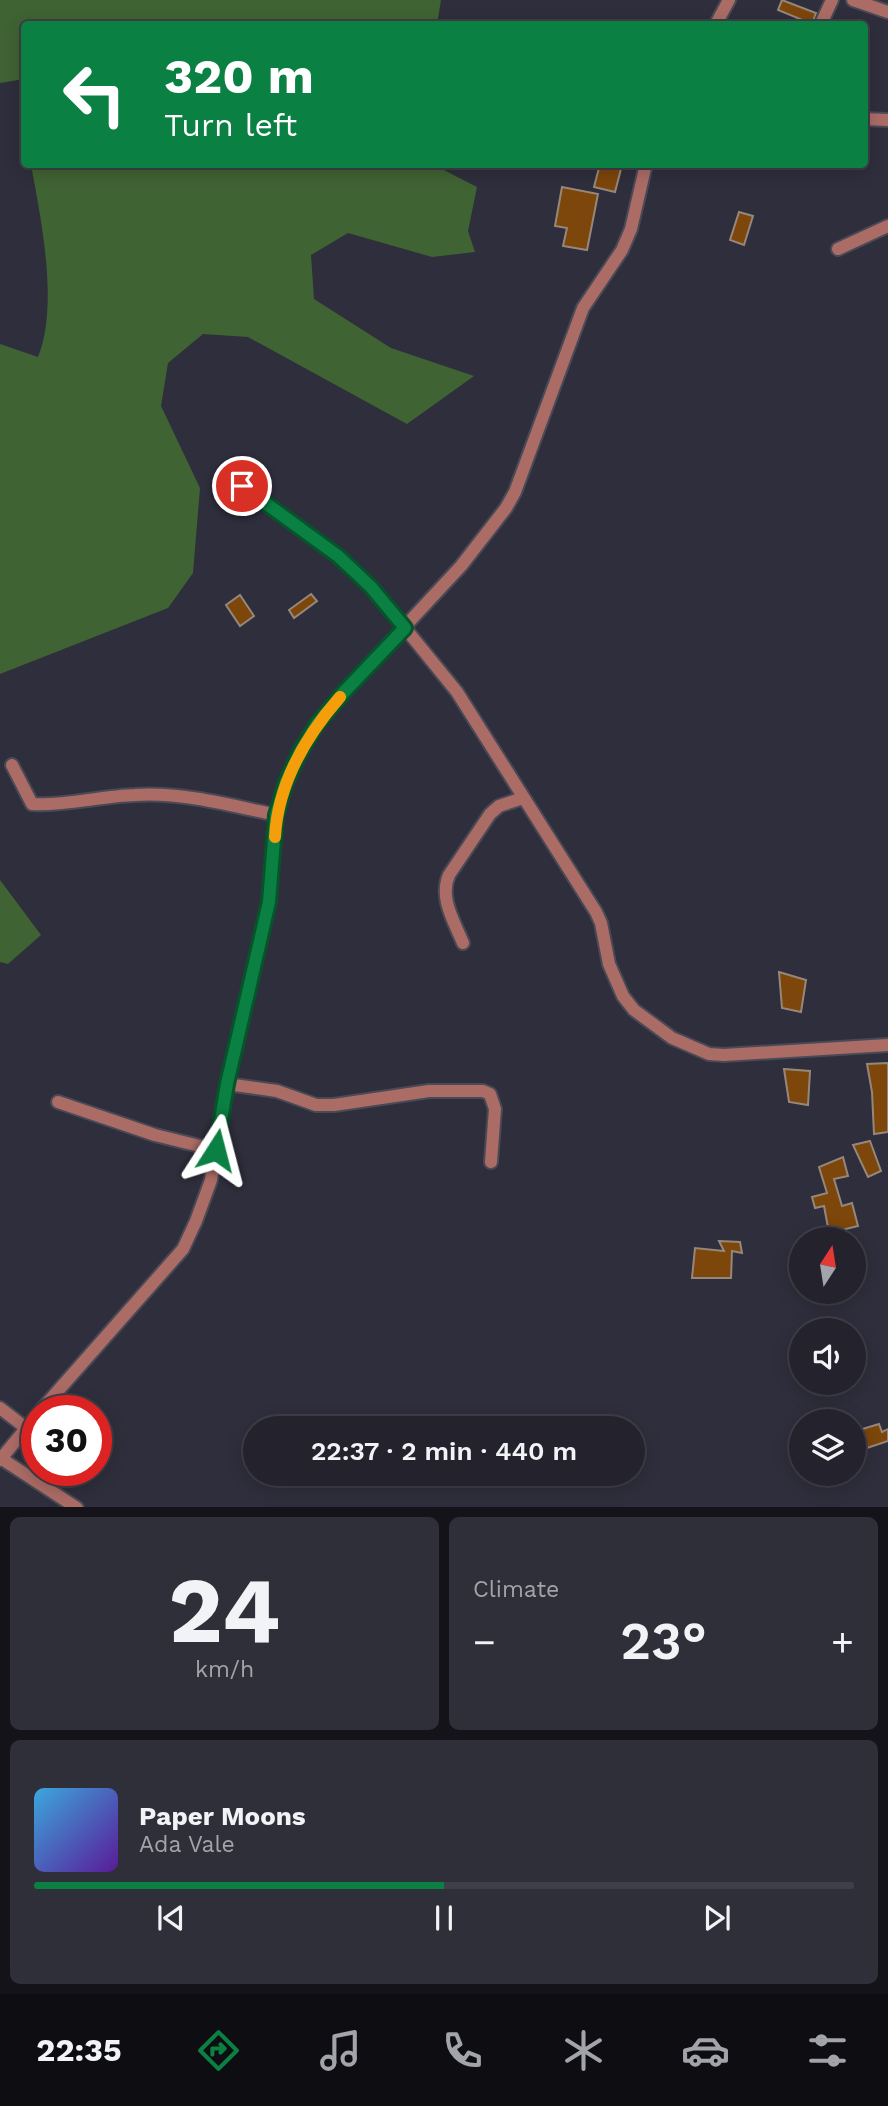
<!DOCTYPE html>
<meta charset="utf-8">
<style>
:root{--surface:#23222d;--page:#2f2f39;--text:#f1f3f6;--muted:#a3a4aa;--line:#403f49;--accent:#0b8043}
body{margin:0;font-family:"Work Sans",sans-serif;background:var(--page);color:var(--text);height:100vh;display:flex;flex-direction:column;font-size:26px;white-space:nowrap}
*{box-sizing:border-box;margin:0}
p{font-size:23px;color:var(--muted)}
.icon{flex:none;width:38px;height:38px;fill:none;stroke:currentColor;stroke-width:2;stroke-linecap:round;stroke-linejoin:round}
.map{position:relative;height:1507px;overflow:hidden}
.drawer{display:flex;flex-direction:column;gap:10px;padding:10px;background:#131319;flex:1}
.drawer>*{flex:none}
.guide{position:absolute;left:21px;top:21px;width:847px;height:147px;border-radius:7px;box-shadow:0 4px 18px #0003,0 0 0 2px var(--line);background:#0b8043;color:#fff;overflow:hidden}
.needle{width:46px;rotate:12deg}
.fabs{position:absolute;left:789px;top:1227px;display:grid;gap:14px}
.fabs a{display:grid;place-items:center;width:77px;height:77px;border-radius:50%;background:var(--surface);box-shadow:0 4px 18px #0003,0 0 0 2px var(--line);font-size:35px}
.speed{position:absolute;left:21px;top:1395px;display:flex;gap:14px;font-size:35px;font-weight:700;text-align:center}
.speed>*{display:grid;place-content:center;width:91px;height:91px;border-radius:50%;background:var(--surface);box-shadow:0 4px 18px #0003,0 0 0 2px var(--line);line-height:1}
.speed .limit{border:10px solid #d22;background:#fff;color:#111}
.pin{position:absolute;display:grid;place-items:center;width:60px;height:60px;color:#fff;margin:-30px;border:4px solid #fff;border-radius:50%;box-shadow:0 2px 7px #0007}
.me{position:absolute;width:77px;margin:-38px;rotate:9deg;stroke-linejoin:round;filter:drop-shadow(0 0 5px #0008)}
.turn{display:flex;align-items:center;gap:24px;height:147px;padding:0 28px;font-size:32px}
.turn .icon{width:91px;height:91px;stroke-width:2.5}
.turn b{display:block;font-size:49px;line-height:60px}
.big{font-size:52px;font-weight:600;line-height:1.1}
.drawer .card{flex:1;display:flex;flex-direction:column;justify-content:center;gap:10px;min-width:0;padding:0 24px;border-radius:10px;background:var(--page)}
.drawer .dial{align-items:center;gap:0}
.dial b{font-size:91px;line-height:1}
.song{display:flex;align-items:center;gap:21px}
.cover{width:84px;height:84px;border-radius:10px;background:linear-gradient(135deg,hsl(200 70% 55%),hsl(270 70% 35%))}
.played{height:7px;border-radius:4px;background:linear-gradient(90deg,var(--accent) 50%,var(--line) 50%)}
.keys{display:flex;justify-content:space-around;direction:ltr}
.heat{display:flex;justify-content:space-between;align-items:center;font-size:38px;direction:ltr}
.drawer .tiles{flex:1;display:grid;gap:10px;grid-template-columns:1fr 1fr}
.card:last-child{grid-column:span 2}
.trip{position:absolute;left:243px;top:1416px;width:402px;height:70px;border-radius:35px;background:var(--surface);box-shadow:0 4px 18px #0003,0 0 0 2px var(--line);font-weight:600;line-height:70px;text-align:center}
.dock{display:flex;height:112px;justify-content:space-around;align-items:center;background:#0e0e12;color:var(--muted)}
.dock .icon{width:49px;height:49px}
.dock .active{color:var(--accent)}
.dock b{font-size:32px;color:var(--text)}
.map>svg:first-child{display:block}
.green{fill:#406333}
.building{fill:#7d460b;stroke:#96877b;stroke-width:2}
.lines{fill:none;stroke-linecap:round;stroke-linejoin:round}
.minor-casing{stroke:#4a4956;stroke-width:16}
.minor{stroke:#ac6c66;stroke-width:12}
.route-casing{stroke:#07532c;stroke-width:18}
.route{stroke:#0b8043;stroke-width:12}
.slow{stroke:#f59e0b;stroke-width:12}
</style>
<div class="map">
<svg width="888" height="1508" viewBox="0 0 888 1508">
<rect width="100%" height="100%" fill="#2f2e3c"/>
<!-- green -->
<g class="green">
<path d="M0,0H441L437,24H24V79L0,83Z"/>
<path d="M31,165H434L477,187L468,231L475,252L432,257L348,233L311,255L314,299L391,348L474,376L407,424L248,337L203,334L168,363L161,406L200,488L193,573L168,608L0,674V344L38,357C59,305 41,219 31,165Z"/>
<path d="M0,880L41,935L8,964L0,962Z"/>
</g>
<!-- building -->
<g class="building">
<path d="M782,0L816,13L812,24L778,10Z"/>
<path d="M600,164L621,169L615,192L594,187Z"/>
<path d="M562,187L598,194L587,250L563,246L567,228L555,226Z"/>
<path d="M739,212L753,216L744,245L730,240Z"/>
<path d="M311,594L317,601L294,618L289,610Z"/>
<path d="M240,595L254,616L240,626L226,605Z"/>
<path d="M779,972L806,980L801,1012L782,1008Z"/>
<path d="M888,1063V1132L874,1134L872,1092L867,1064Z"/>
<path d="M784,1069L810,1071L808,1105L789,1102Z"/>
<path d="M870,1141L881,1171L868,1177L853,1145Z"/>
<path d="M843,1157L848,1176L834,1179L842,1206L852,1203L858,1226L829,1233L824,1206L815,1208L812,1197L827,1193L819,1167Z"/>
<path d="M719,1241L740,1242L742,1253L732,1251L731,1278H692L695,1248L724,1251Z"/>
<path d="M879,1424L882,1432L888,1429V1441L864,1449L856,1431Z"/>
</g>
<g class="lines">
<!-- minor casing -->
<g class="minor-casing">
<g id="minor">
<path d="M853,0L888,12"/>
<path d="M716,24L729,0"/>
<path d="M821,24L832,0"/>
<path d="M864,119L888,120"/>
<path d="M838,249L888,226"/>
<path d="M242,486L338,556L371,587L405,628L457,692L596,912L601,923L609,964L623,996L634,1010L672,1038L709,1054L724,1055L888,1045"/>
<path d="M12,765L32,804C66,806 101,796 135,795C182,792 230,805 276,815"/>
<path d="M463,943C454,921 439,898 449,875L490,814L499,806L523,798"/>
<path d="M227,1084L277,1091L316,1105H334L429,1091H483L490,1094L495,1109L491,1162"/>
<path d="M58,1102L155,1135L216,1150"/>
<path d="M0,1408L26,1428"/>
<path d="M41,1410L183,1249L196,1221L211,1180L227,1084L269,902L276,815L286,782L300,752L317,724L345,691L461,566L506,508L515,492L583,308L622,250L631,229L646,164"/>
<path d="M2,1459L77,1508"/>
<path d="M0,1460L37,1415"/>
</g>
</g>
<!-- minor -->
<use href="#minor" class="minor"/>
</g>
<g class="lines">
<!-- route casing -->
<g class="route-casing">
<path id="route" d="M216,1150L227,1084L269,902L276,815L286,782L300,752L317,724L345,691L405,628L371,587L338,556L242,486"/>
</g>
<!-- route -->
<use href="#route" class="route"/>
<!-- slow -->
<path class="slow" d="M275,837C278,783 305,737 340,697"/>
</g>
</svg>
<div class="fabs">
<a><svg class="needle" viewBox="-14 -14 28 28"><path d="M0-13l5 13h-10z" fill="#e53935"/><path d="M0 13l5-13h-10z" fill="#a3a4aa"/></svg></a>
<a><svg class="icon" aria-label="sound" viewBox="0 0 24 24"><path d="M4 9h4l5-4v14l-5-4H4zM17 9q2 3 0 6"/></svg></a>
<a><svg class="icon" aria-label="layers" viewBox="0 0 24 24"><path d="M12 4l9 5-9 5-9-5zM3 14l9 5 9-5"/></svg></a>
</div>
<div class="speed"><div class="limit">30</div></div>
<div class="pin" style="left:242px;top:486px;background:#d93025"><svg class="icon" aria-label="arrive" viewBox="0 0 24 24"><path d="M6 21V4h12l-3 4 3 4H6"/></svg></div>
<svg class="me" style="left:216px;top:1150px" viewBox="-20 -20 40 40"><path d="M0-17L14 15 0 8-14 15z" fill="#0b8043" stroke="#fff" stroke-width="4"/></svg>
<div class="trip">22:37 · 2 min · 440 m</div>
<div class="guide">
<div class="turn"><svg class="icon" aria-label="left" viewBox="0 0 24 24"><path d="M17 20v-9H6M10 6l-5 5 5 5"/></svg><div><b>320 m</b>Turn left</div></div>
</div>
</div>
<section class="drawer">
<div class="tiles">
<div class="card dial"><b>24</b><p>km/h</p></div>
<div class="card"><p>Climate</p>
<div class="heat"><a>−</a><b class="big">23°</b><a>+</a></div>
</div>
<div class="card">
<div class="song"><i class="cover"></i><div><b>Paper Moons</b><p>Ada Vale</p></div></div>
<div class="played"></div>
<div class="keys"><svg class="icon" aria-label="previous" viewBox="0 0 24 24"><path d="M18 5L8 12l10 7zM5 5v14"/></svg><svg class="icon" aria-label="pause" viewBox="0 0 24 24"><path d="M8 5v14M16 5v14"/></svg><svg class="icon" aria-label="next" viewBox="0 0 24 24"><path d="M6 5l10 7-10 7zM19 5v14"/></svg></div>
</div>
</div>
</section>
<nav class="dock">
<b>22:35</b>
<svg class="icon active" aria-label="directions" viewBox="0 0 24 24"><path d="M12 3l9 9-9 9-9-9zM9 14v-3h6M13 9l2 2-2 2"/></svg>
<svg class="icon" aria-label="music" viewBox="0 0 24 24"><path d="M9 18V5l10-2v13"/><circle cx="6" cy="18" r="3"/><circle cx="16" cy="16" r="3"/></svg>
<svg class="icon" aria-label="phone" viewBox="0 0 24 24"><path d="M5 4h4l2 5-3 2q2 4 5 5l2-3 5 2v4C11 20 4 13 5 4z"/></svg>
<svg class="icon" aria-label="climate" viewBox="0 0 24 24"><path d="M12 3v18M4 7l16 10M4 17L20 7"/></svg>
<svg class="icon" aria-label="car" viewBox="0 0 24 24"><path d="M5 17H2v-5l4-1 3-4h7l3 4 3 1v5h-3M9 17h6M6 11h13"/><circle cx="7" cy="17" r="2"/><circle cx="17" cy="17" r="2"/></svg>
<svg class="icon" aria-label="filters" viewBox="0 0 24 24"><path d="M4 7h16M4 17h16"/><circle cx="9" cy="7" r="2"/><circle cx="15" cy="17" r="2"/></svg>
</nav>
